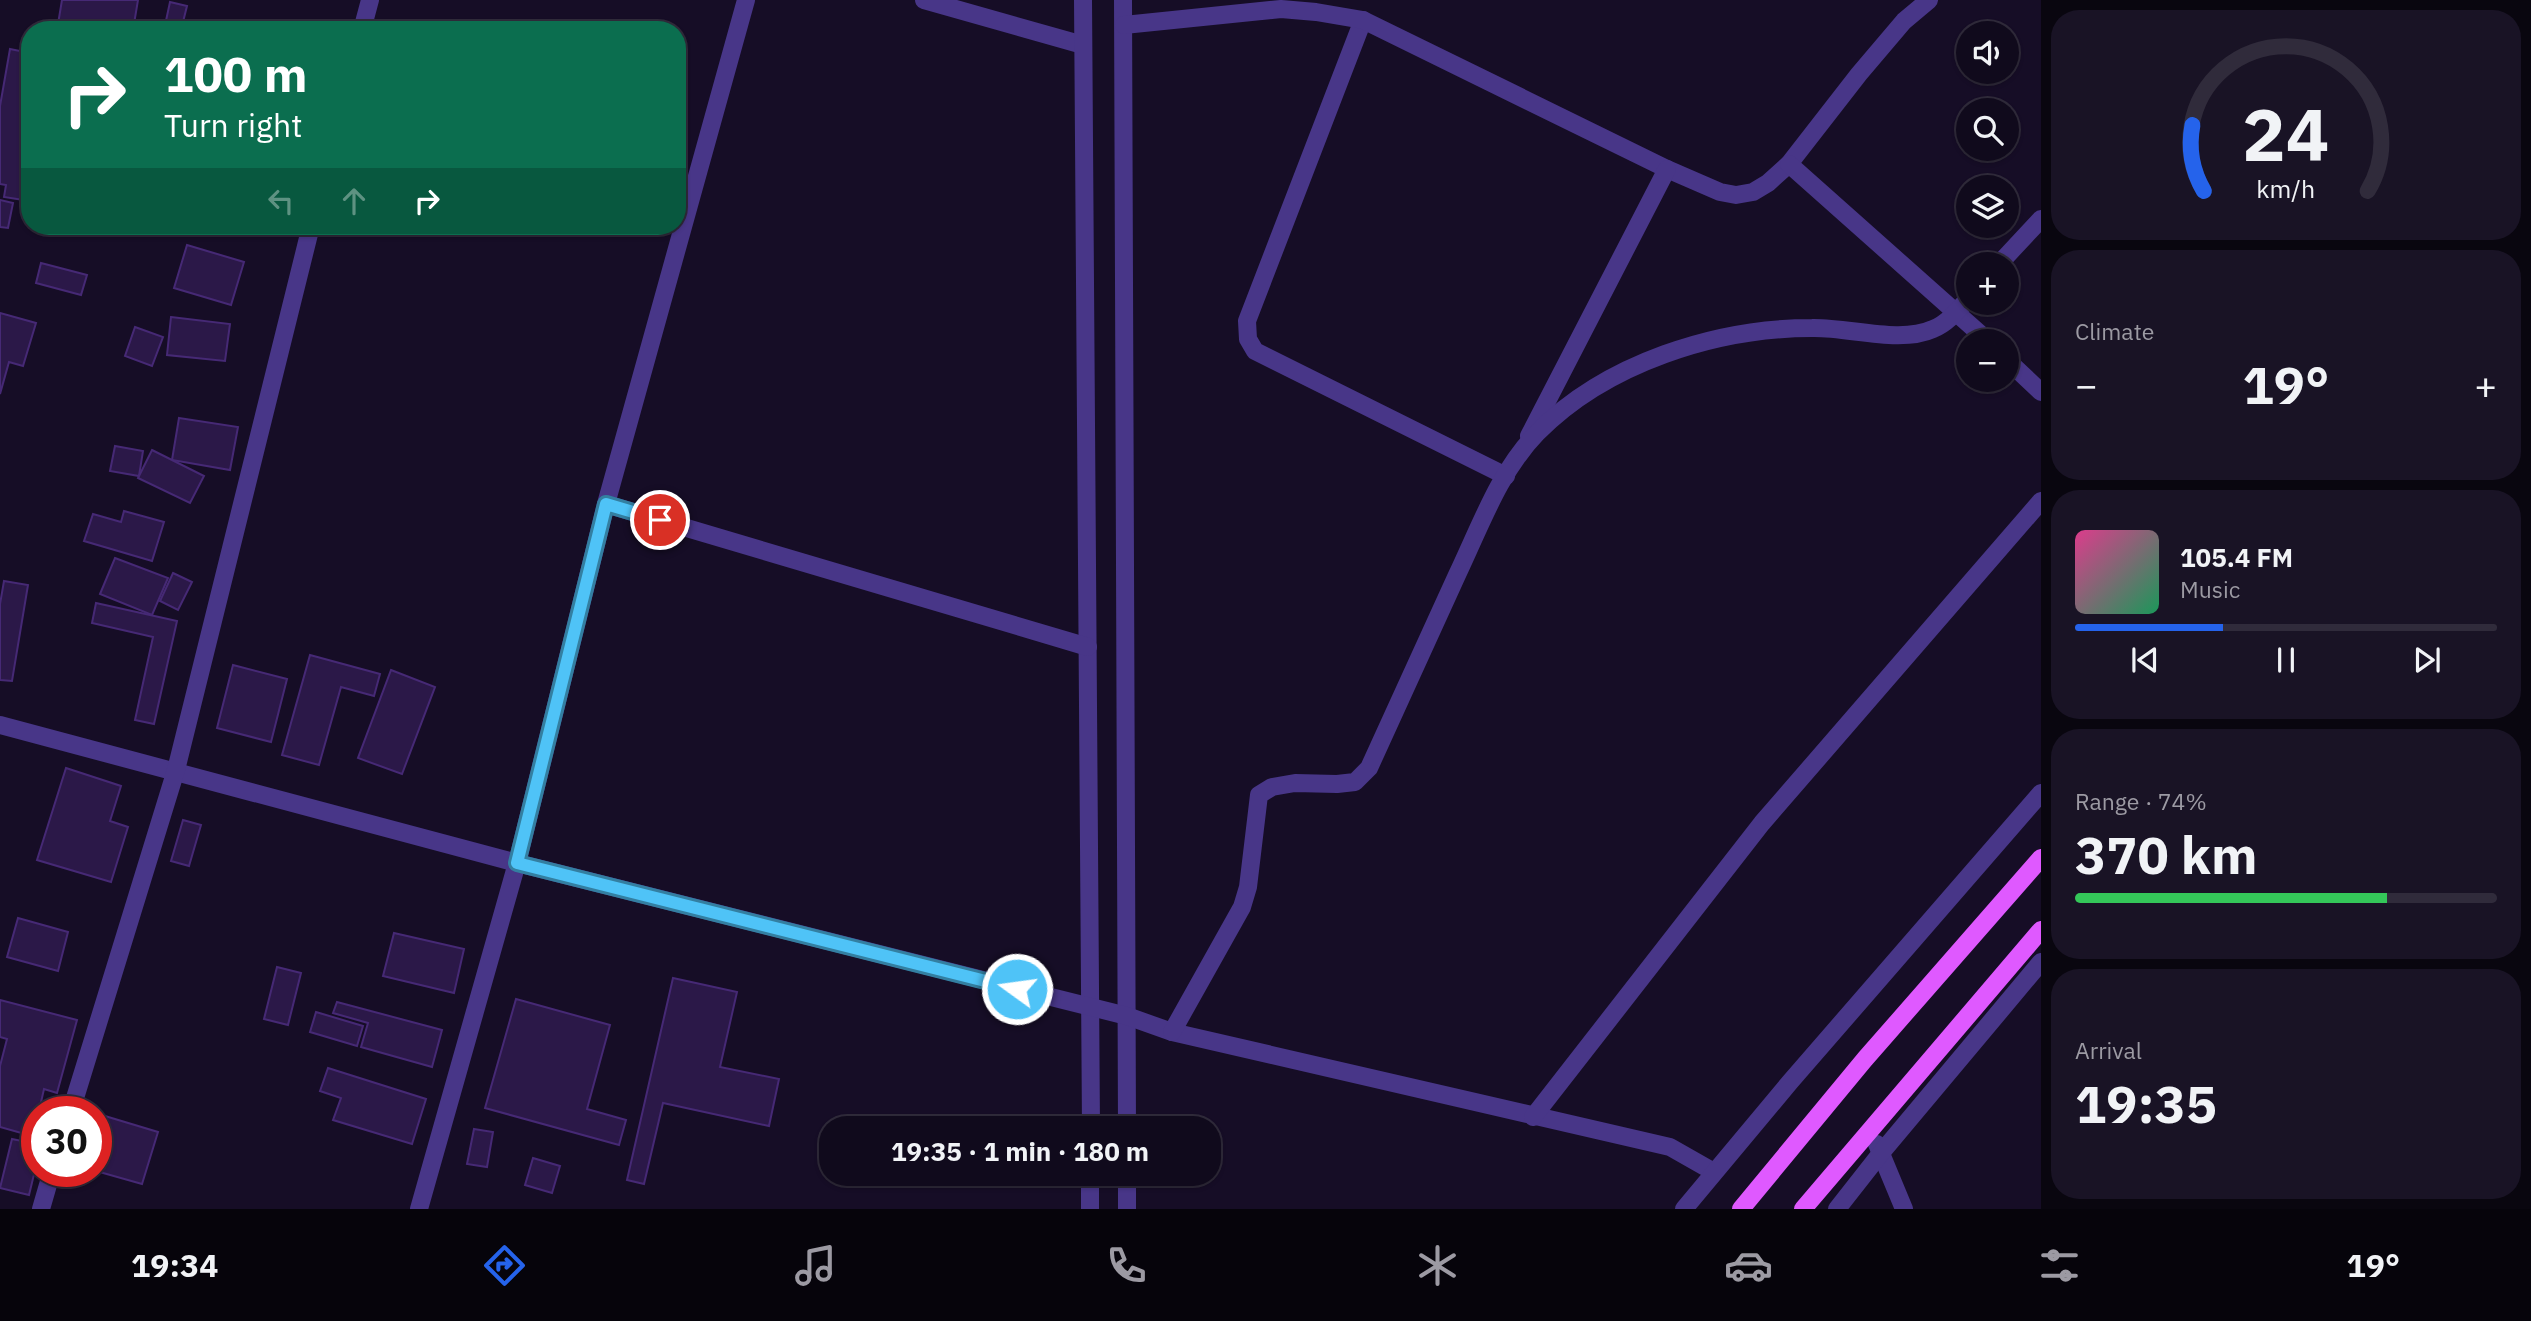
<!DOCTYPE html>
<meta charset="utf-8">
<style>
:root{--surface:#100a1c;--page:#191325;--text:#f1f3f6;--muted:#9c9aa3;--line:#302b3b;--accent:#2563eb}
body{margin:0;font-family:"IBM Plex Sans",sans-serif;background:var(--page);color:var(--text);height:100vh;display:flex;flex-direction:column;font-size:26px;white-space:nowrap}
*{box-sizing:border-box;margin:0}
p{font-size:23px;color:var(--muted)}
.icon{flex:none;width:38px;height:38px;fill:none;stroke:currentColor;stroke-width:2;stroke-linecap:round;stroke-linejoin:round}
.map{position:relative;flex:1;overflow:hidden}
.details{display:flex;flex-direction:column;gap:10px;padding:10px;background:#09060f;width:490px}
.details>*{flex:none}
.banner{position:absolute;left:21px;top:21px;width:665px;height:214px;border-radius:28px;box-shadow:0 2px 5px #0004,0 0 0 2px var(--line);background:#0b6e4f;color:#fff;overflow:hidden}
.tools{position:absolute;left:1956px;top:21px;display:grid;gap:14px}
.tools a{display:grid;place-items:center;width:63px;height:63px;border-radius:50%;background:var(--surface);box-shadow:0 2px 5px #0004,0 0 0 2px var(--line);font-size:35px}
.speed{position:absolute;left:21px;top:1096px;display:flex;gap:14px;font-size:35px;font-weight:700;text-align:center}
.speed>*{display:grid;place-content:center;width:91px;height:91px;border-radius:50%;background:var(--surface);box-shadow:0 2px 5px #0004,0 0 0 2px var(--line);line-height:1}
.speed .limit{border:10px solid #d22;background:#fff;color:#111}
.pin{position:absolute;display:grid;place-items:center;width:60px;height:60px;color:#fff;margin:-30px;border:4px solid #fff;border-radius:50%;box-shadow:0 2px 7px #0007}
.me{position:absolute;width:77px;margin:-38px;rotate:284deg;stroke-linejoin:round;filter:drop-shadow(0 0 5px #0008)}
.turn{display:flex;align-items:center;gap:24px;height:147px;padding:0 28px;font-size:32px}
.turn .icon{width:91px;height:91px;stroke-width:2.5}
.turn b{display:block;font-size:49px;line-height:60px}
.lanes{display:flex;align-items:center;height:66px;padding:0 28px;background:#0003;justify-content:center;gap:35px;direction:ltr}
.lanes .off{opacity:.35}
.big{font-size:52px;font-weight:700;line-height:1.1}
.details .card{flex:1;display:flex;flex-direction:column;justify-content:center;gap:10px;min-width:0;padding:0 24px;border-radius:28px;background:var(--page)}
.details .dial{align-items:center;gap:0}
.dial svg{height:182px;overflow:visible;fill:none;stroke:var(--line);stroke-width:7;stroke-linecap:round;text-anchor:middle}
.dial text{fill:var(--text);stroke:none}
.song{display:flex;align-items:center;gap:21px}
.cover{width:84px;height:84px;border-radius:10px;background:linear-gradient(135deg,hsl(330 70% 55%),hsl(150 70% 35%))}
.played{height:7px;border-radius:4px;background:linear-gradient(90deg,var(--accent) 35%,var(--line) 35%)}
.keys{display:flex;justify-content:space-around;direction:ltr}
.heat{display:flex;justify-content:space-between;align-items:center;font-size:38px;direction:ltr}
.charge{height:10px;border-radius:5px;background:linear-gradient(90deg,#34c759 74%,var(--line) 0)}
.trip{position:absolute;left:819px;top:1116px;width:402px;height:70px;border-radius:28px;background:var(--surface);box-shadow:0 2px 5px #0004,0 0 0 2px var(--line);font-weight:700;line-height:70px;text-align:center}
.tabs{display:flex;height:112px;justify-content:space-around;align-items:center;background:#06040b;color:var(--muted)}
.tabs .icon{width:49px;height:49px}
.tabs .selected{color:var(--accent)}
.tabs b{font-size:32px;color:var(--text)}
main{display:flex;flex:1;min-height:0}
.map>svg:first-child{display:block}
.building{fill:#2b1848;stroke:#462975;stroke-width:2}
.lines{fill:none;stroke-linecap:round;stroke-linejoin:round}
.minor{stroke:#483688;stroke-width:18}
.major{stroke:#df59ff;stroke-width:18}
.route-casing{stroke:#337fa1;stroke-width:18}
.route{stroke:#4fc3f7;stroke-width:12}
</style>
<main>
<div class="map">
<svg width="2041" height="1209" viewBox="0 0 2041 1209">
<rect width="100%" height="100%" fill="#160d26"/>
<!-- building -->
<g class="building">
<path d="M62,0H138L133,30H57Z"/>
<path d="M170,2L187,6L181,30H164Z"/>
<path d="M10,49L30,53V201L4,197L6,185L0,184V106Z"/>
<path d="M0,200L13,203L8,228L0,227Z"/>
<path d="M187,245L244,262L231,305L174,288Z"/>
<path d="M41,263L87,275L81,295L36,283Z"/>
<path d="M0,313L36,323L23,366L9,362L0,394Z"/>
<path d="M171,317L230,324L225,361L167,355Z"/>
<path d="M135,327L163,337L152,366L125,356Z"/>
<path d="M179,418L238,427L230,470L172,460Z"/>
<path d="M115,446L143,451L139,476L110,471Z"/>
<path d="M152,450L204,476L190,503L138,478Z"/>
<path d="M124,511L164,522L152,561L84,541L93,514L121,522Z"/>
<path d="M115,558L168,578L152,615L100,594Z"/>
<path d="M173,573L192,582L178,610L160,601Z"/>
<path d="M4,581L28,585L12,681L0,680V604Z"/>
<path d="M96,603L177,621L154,724L135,720L153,637L92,623Z"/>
<path d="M310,655L380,674L374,696L341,687L319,765L282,755Z"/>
<path d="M233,665L287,679L271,742L217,728Z"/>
<path d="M391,670L435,687L402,774L358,758Z"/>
<path d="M66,768L121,786L110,821L128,827L111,882L37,860Z"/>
<path d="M183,820L201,825L189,866L171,861Z"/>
<path d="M18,918L68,932L58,971L7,957Z"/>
<path d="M394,933L464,949L454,993L383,976Z"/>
<path d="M277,967L301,973L288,1025L264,1019Z"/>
<path d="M673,978L737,992L720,1067L779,1079L769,1126L663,1103L644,1184L627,1180Z"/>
<path d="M516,999L610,1025L587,1109L626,1120L619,1145L485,1108Z"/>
<path d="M0,1000L77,1020L57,1093L44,1089L39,1111H37L32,1136L0,1127V1066L7,1039L0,1037Z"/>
<path d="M337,1002L442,1030L432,1067L361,1047L368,1023L333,1013Z"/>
<path d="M316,1012L363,1026L357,1046L310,1032Z"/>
<path d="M328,1068L426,1099L412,1144L333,1120L341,1098L320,1091Z"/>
<path d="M105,1116L158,1132L142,1184L96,1171V1147Z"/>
<path d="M474,1129L493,1132L487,1167L467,1164Z"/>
<path d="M12,1139L37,1144V1162L29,1195L0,1188Z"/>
<path d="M533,1158L560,1166L552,1193L525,1185Z"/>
</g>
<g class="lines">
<!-- minor -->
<g class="minor">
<path d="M924,0L1083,45"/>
<path d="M1083,0L1091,1129"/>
<path d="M1123,0L1127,1129"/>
<path d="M1363,20L1247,321L1248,339L1255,351L1506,476"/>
<path d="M1124,25L1281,9L1316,12L1363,20L1667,169L1720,192L1736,195L1753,192L1768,183L1789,164L1859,74L1904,21L1929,0"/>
<path d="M362,30L370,0"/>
<path d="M1789,164L1988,341"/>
<path d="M1999,264L2041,219"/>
<path d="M2007,360L2041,392"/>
<path d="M1529,436L1667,169"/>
<path d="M606,504L1088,647"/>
<path d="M0,725L517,863L1127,1016L1172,1032L1670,1147L1714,1172"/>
<path d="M1172,1032L1242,907L1248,887L1259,795L1272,787L1295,783L1337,784L1355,782L1369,768C1398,704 1428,640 1457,575C1480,527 1499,472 1537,433C1606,363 1716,328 1812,328C1849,327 1900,344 1933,329C1947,324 1959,309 1969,298"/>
<path d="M71,1111L176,770L311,226"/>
<path d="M1533,1117L1762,823L2041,501"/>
<path d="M1877,1144L1904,1209"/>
<path d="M1127,1174V1209"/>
<path d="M41,1209L52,1171"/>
<path d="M419,1209L517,863L606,504L746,0"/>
<path d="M1090,1209V1174"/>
<path d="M1684,1209L1790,1082L2041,793"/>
<path d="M1837,1209L1881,1153L2041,962"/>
</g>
<!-- major -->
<g class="major">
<path d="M1741,1209L1865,1059L2041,858"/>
<path d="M1803,1209L2041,930"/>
</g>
</g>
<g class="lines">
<!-- route casing -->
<g class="route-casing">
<path id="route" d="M660,520L606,504L517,863L1017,989"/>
</g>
<!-- route -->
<use href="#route" class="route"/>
</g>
</svg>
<div class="tools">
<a><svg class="icon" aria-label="sound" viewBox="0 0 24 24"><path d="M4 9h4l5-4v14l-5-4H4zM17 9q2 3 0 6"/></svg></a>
<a><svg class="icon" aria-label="search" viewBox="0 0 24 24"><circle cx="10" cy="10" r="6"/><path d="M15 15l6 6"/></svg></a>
<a><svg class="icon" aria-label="layers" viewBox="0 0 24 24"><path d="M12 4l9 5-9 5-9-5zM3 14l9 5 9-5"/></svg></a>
<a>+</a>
<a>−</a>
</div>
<div class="speed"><div class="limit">30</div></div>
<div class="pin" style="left:660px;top:520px;background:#d93025"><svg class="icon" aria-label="arrive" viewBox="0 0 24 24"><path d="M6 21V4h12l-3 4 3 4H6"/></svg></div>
<svg class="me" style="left:1017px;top:989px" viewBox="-20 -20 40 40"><circle r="17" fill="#4fc3f7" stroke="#fff" stroke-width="3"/><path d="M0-11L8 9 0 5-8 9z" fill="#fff"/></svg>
<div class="trip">19:35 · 1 min · 180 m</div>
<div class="banner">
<div class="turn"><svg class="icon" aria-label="right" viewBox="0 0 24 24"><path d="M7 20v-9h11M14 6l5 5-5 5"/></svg><div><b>100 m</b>Turn right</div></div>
<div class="lanes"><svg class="icon off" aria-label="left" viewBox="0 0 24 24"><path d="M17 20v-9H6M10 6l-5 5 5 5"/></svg><svg class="icon off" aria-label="ahead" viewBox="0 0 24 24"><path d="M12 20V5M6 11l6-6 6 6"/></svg><svg class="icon" aria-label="right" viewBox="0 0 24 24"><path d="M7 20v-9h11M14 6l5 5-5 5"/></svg></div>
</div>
</div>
<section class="details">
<div class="card dial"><svg viewBox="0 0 100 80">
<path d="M14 69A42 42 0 1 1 86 69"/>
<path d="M14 69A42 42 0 0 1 9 40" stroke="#2563eb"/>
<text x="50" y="56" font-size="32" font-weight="700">24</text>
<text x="50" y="72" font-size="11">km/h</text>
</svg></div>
<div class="card"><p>Climate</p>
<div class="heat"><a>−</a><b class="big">19°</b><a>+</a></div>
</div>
<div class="card">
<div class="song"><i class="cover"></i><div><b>105.4 FM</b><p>Music</p></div></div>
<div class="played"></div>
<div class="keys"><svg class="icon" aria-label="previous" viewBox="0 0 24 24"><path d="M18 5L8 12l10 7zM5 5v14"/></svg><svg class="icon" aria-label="pause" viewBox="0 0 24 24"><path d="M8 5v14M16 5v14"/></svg><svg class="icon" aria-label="next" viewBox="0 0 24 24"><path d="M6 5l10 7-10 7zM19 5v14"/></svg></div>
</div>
<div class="card"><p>Range · 74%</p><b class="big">370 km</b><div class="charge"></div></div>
<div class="card"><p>Arrival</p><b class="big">19:35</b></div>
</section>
</main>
<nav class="tabs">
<b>19:34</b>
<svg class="icon selected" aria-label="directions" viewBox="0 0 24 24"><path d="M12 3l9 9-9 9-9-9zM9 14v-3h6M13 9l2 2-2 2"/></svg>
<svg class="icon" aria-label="music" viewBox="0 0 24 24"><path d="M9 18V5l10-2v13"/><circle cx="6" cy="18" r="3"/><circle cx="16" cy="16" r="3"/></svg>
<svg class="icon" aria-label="phone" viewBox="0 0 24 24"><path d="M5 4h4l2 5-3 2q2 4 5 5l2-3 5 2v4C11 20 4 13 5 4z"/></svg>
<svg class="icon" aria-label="climate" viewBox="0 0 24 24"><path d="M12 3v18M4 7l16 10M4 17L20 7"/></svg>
<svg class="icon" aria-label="car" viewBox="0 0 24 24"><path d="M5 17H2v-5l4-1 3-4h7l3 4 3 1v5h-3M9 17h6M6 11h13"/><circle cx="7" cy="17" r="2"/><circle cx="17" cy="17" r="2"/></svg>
<svg class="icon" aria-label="filters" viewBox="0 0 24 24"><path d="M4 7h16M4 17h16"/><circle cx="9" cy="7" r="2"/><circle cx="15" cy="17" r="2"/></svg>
<b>19°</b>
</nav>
